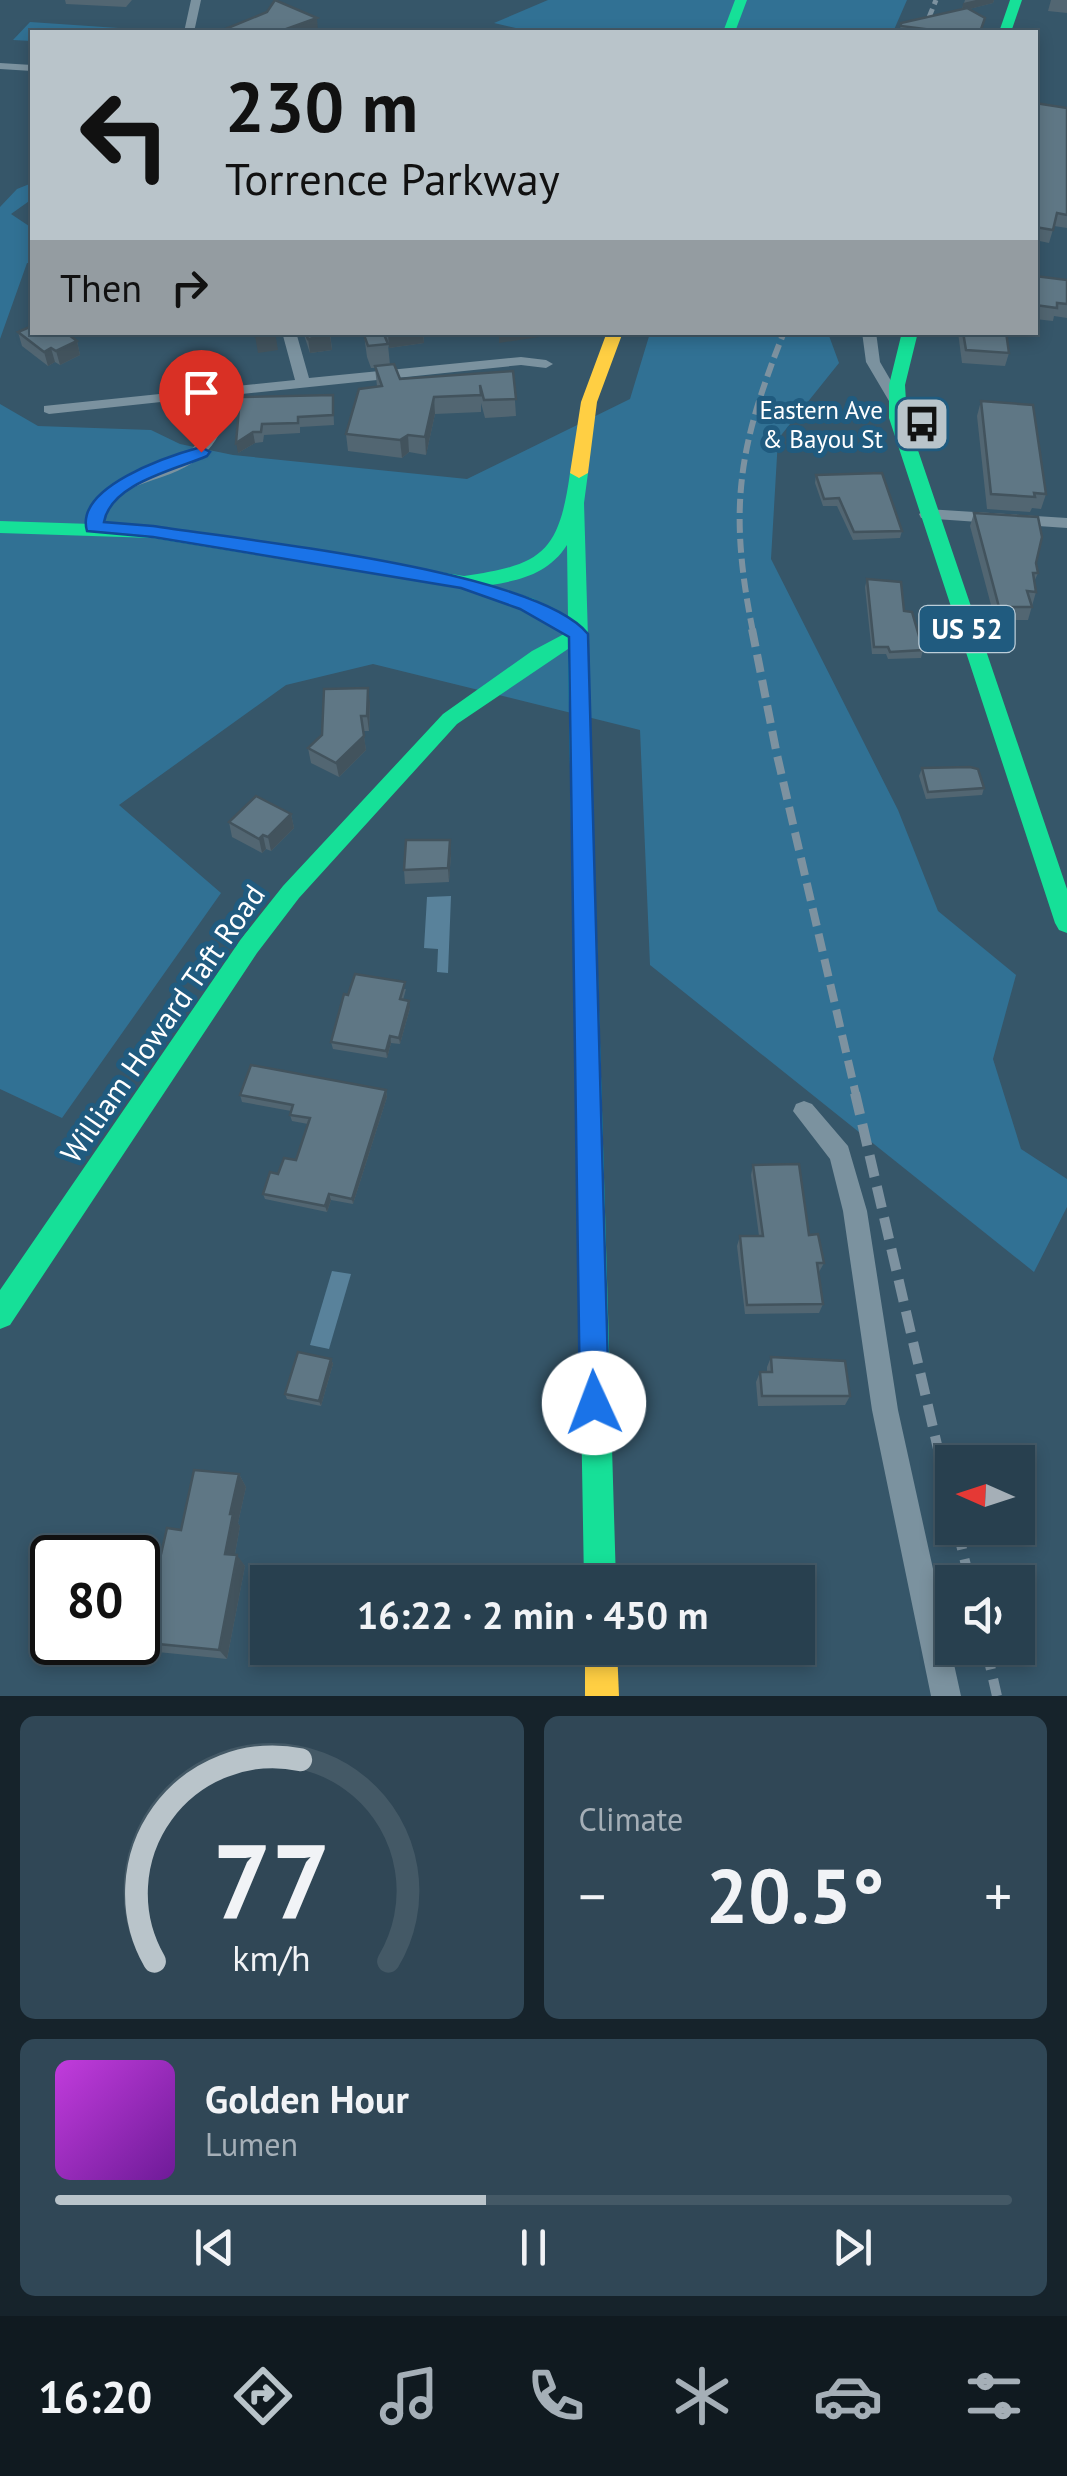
<!DOCTYPE html>
<meta charset="utf-8">
<style>
:root{--surface:#28404f;--page:#304756;--text:#f1f3f6;--muted:#a5afb7;--line:#445966;--accent:#b9c4ca}
body{margin:0;font-family:"PT Sans",sans-serif;background:var(--page);color:var(--text);height:100vh;display:flex;flex-direction:column;font-size:38px;white-space:nowrap}
*{box-sizing:border-box;margin:0}
p{font-size:32px;color:var(--muted)}
.icon{flex:none;width:55px;height:55px;fill:none;stroke:currentColor;stroke-width:2;stroke-linecap:round;stroke-linejoin:round}
.map{position:relative;height:1696px;overflow:hidden}
.side{display:flex;flex-direction:column;gap:20px;padding:20px;background:#16232b;flex:1}
.side>*{flex:none}
.banner{position:absolute;left:30px;top:30px;width:1008px;height:305px;border-radius:0px;box-shadow:0 5px 15px #0003,0 0 0 2px var(--line);background:#b9c4ca;color:#111;overflow:hidden}
.needle{width:65px;rotate:273deg}
.buttons{position:absolute;left:935px;top:1445px;display:grid;gap:20px}
.buttons a{display:grid;place-items:center;width:100px;height:100px;border-radius:0px;background:var(--surface);box-shadow:0 5px 15px #0003,0 0 0 2px var(--line);font-size:50px}
.speed{position:absolute;left:30px;top:1535px;display:flex;gap:20px;font-size:50px;font-weight:700;text-align:center}
.speed>*{display:grid;place-content:center;width:130px;height:130px;border-radius:50%;background:var(--surface);box-shadow:0 5px 15px #0003,0 0 0 2px var(--line);line-height:1}
.speed .limit{border:5px solid #111;border-radius:15px;background:#fff;color:#111}
.pin{position:absolute;display:grid;place-items:center;width:85px;height:85px;color:#fff;margin:-102px -42px;border-radius:50% 50% 50% 0;rotate:-45deg;box-shadow:0 0 10px #0007}
.pin .icon{rotate:45deg}
.me{position:absolute;width:110px;margin:-55px;rotate:358deg;stroke-linejoin:round;filter:drop-shadow(0 0 8px #0008)}
.turn{display:flex;align-items:center;gap:35px;height:210px;padding:0 30px;font-size:45px}
.turn .icon{width:130px;height:130px;stroke-width:2.5}
.turn b{display:block;font-size:70px;line-height:85px}
.then{display:flex;align-items:center;height:95px;padding:0 30px;background:#0003;gap:20px;font-size:38px}
.big{font-size:75px;font-weight:800;line-height:1.1}
.side .card{flex:1;display:flex;flex-direction:column;justify-content:center;gap:15px;min-width:0;padding:0 35px;border-radius:15px;background:var(--page)}
.side .dial{align-items:center;gap:0}
.dial svg{height:260px;overflow:visible;fill:none;stroke:var(--line);stroke-width:7;stroke-linecap:round;text-anchor:middle}
.dial text{fill:var(--text);stroke:none}
.song{display:flex;align-items:center;gap:30px}
.cover{width:120px;height:120px;border-radius:15px;background:linear-gradient(135deg,hsl(290 70% 55%),hsl(280 70% 35%))}
.played{height:10px;border-radius:5px;background:linear-gradient(90deg,var(--accent) 45%,var(--line) 45%)}
.keys{display:flex;justify-content:space-around;direction:ltr}
.heat{display:flex;justify-content:space-between;align-items:center;font-size:55px;direction:ltr}
.side .tiles{flex:1;display:grid;gap:20px;grid-template-columns:1fr 1fr}
.card:last-child{grid-column:span 2}
.trip{position:absolute;left:250px;top:1565px;width:565px;height:100px;border-radius:0px;background:var(--surface);box-shadow:0 5px 15px #0003,0 0 0 2px var(--line);font-weight:800;line-height:100px;text-align:center}
.dock{display:flex;height:160px;justify-content:space-around;align-items:center;background:#101a20;color:var(--muted)}
.dock .icon{width:70px;height:70px}
.dock .selected{color:var(--accent)}
.dock b{font-size:45px;color:var(--text)}
.map>svg:first-child{display:block}
.green{fill:#317194}
.water{fill:#59829b}
.lines{fill:none;stroke-linecap:round;stroke-linejoin:round}
.street{fill:#7b929f;fill-rule:evenodd}
.fast{fill:#16e098;fill-rule:evenodd}
.slow{fill:#ffcf43;fill-rule:evenodd}
.rail-far3{stroke:#7d92a0;stroke-width:5;stroke-dasharray:10 5;stroke-linecap:butt}
.rail-far2{stroke:#7d92a0;stroke-width:6;stroke-dasharray:14 6;stroke-linecap:butt}
.rail-far1{stroke:#7d92a0;stroke-width:8;stroke-dasharray:18 8;stroke-linecap:butt}
.rail{stroke:#7d92a0;stroke-width:10;stroke-dasharray:22 10;stroke-linecap:butt}
.wall{fill:#526672}
.shaded-wall{fill:#42535d}
.building{fill:#5f7785;stroke:#42535d;stroke-width:2.5}
.route{fill:#1a73e8;stroke:#114b97;stroke-width:2.5}
.labels{text-anchor:middle;stroke-width:10;stroke-linejoin:round;paint-order:stroke}
.far-poi-label{font-size:25px;fill:#fff;stroke:#205b7f;text-anchor:end}
.shield{fill:#205b7f;stroke:#bcced9;stroke-width:2.5}
.shield-label{font-size:28px;font-weight:bold;fill:#fff}
.street-label{font-size:30px;fill:#fff;stroke:#205b7f}
</style>
<div class="map">
<svg width="1067" height="1696" viewBox="0 0 1067 1696">
<rect width="100%" height="100%" fill="#365669"/>
<!-- green -->
<g class="green">
<path d="M548,0H907L893,32H533L494,23Z"/>
<path d="M30,22L133,29L137,32H32V41L13,40Z"/>
<path d="M32,183V199L11,214L32,228V263H27L0,339V207L17,189Z"/>
<path d="M650,333H828L839,363L778,439L771,559L898,810L938,911L1016,975L993,1059L1021,1149L1067,1179V1207L1034,1272L650,965L640,730L373,664L286,685L119,805L221,893L62,1118L0,1089V404L38,426L151,430L180,444L233,455L467,479L630,399Z"/>
</g>
<!-- water -->
<g class="water">
<path d="M451,896L448,973L437,972L438,949L424,948L427,897Z"/>
<path d="M332,1271L351,1274L329,1349L310,1345Z"/>
</g>
<g class="lines">
<!-- street -->
<g class="street">
<path d="M191,0H201L194,32H184Z"/>
<path d="M461,28L465,32H453Z"/>
<path d="M0,63L32,65V71L0,69Z"/>
<path d="M282,332H296L309,378L521,357L546,360L553,364L546,368L521,365L232,395C221,447 203,464 153,480C138,485 123,490 112,503C106,510 103,522 99,531H87L85,527C89,518 92,506 98,498C142,447 195,492 217,396L49,414L44,412V406L295,380Z"/>
<path d="M862,332H876L880,362L901,398L899,401H889L866,362Z"/>
<path d="M927,509L1067,518V528L921,518L919,514Z"/>
<path d="M804,1101L812,1104L848,1146L867,1211L898,1410L961,1696H931L872,1410L843,1211L830,1159L793,1111L796,1104Z"/>
</g>
<!-- fast -->
<g class="fast">
<path d="M735,0H747L735,32H723Z"/>
<path d="M1010,0H1022L1011,32H999Z"/>
<path d="M902,332H918L905,385L907,418L1067,889V933L1059,930L1055,923L889,418V385Z"/>
<path d="M579,468L588,473L584,503L616,1582H584L568,649L457,724L299,898L257,953L10,1325L0,1329V1290L241,939L283,886L443,714L532,651L564,634L520,609L461,588L153,538L0,533V521L153,526L464,576C543,565 559,552 570,473ZM567,545L568,619L534,599L491,585C522,580 549,573 567,545Z"/>
</g>
<!-- slow -->
<g class="slow">
<path d="M607,332H623L597,402L588,473L579,478L570,473L581,402Z"/>
<path d="M585,1648H617L619,1696H585Z"/>
</g>
<!-- rail-far3 -->
<path class="rail-far3" d="M923,32L936,0"/>
<!-- rail-far2 -->
<path class="rail-far2" d="M753,632C728,508 738,448 784,332"/>
<!-- rail-far1 -->
<path class="rail-far1" d="M752,629L777,755L856,1095"/>
<!-- rail -->
<g class="rail">
<path d="M855,1093L952,1509"/>
<path d="M957,1528L970,1582"/>
<path d="M986,1648L997,1696"/>
</g>
</g>
<!-- wall -->
<g class="wall">
<path d="M65,0H132L126,7L66,4Z"/>
<path d="M965,0H994L993,3L969,9L981,32H900L901,23L962,9Z"/>
<path d="M1051,0H1067V13L1048,11Z"/>
<path d="M1035,103L1067,108V228L1054,226L1049,243L1035,240Z"/>
<path d="M1035,276L1067,280V318L1054,316L1053,321L1035,319Z"/>
<path d="M18,332L77,341L80,355L60,365L55,362L48,366L22,346Z"/>
<path d="M303,332H330L332,350L310,353Z"/>
<path d="M384,332H423L424,343L389,348L388,345L390,365L400,379L513,371L516,416L485,418L481,403V412L435,414L426,455L409,452L402,458L348,451L346,434L377,386L375,368H371L367,357L364,335Z"/>
<path d="M958,332H1006L1009,353L1005,366L962,363Z"/>
<path d="M333,395L334,425L300,427V433L264,435L263,442L255,443L238,453L240,397Z"/>
<path d="M981,401L1046,494L1041,509L1032,508L1030,512L987,509L977,416Z"/>
<path d="M816,475L902,531L900,538L853,540L837,506H823L815,483Z"/>
<path d="M974,513L1036,563L1038,573L1034,582L1036,592L1028,620H995L970,526Z"/>
<path d="M867,579L904,611L923,650L921,658L888,659L886,654H872L865,587Z"/>
<path d="M370,703L369,731H363L366,750L339,777L311,763L308,748Z"/>
<path d="M922,768L984,788L982,795L926,799L919,776Z"/>
<path d="M291,814L294,828L271,851L266,849L262,853L232,837L229,822Z"/>
<path d="M451,854L449,882L405,884L404,870Z"/>
<path d="M406,989L403,1000L410,1008L400,1044L391,1043L387,1058L333,1049L331,1042L348,995Z"/>
<path d="M386,1090L387,1097L353,1204L331,1200L327,1212L265,1199L263,1194L278,1174L296,1160L308,1124L292,1121L290,1115L291,1111L242,1102L240,1095Z"/>
<path d="M753,1165L809,1235L824,1263L819,1272L823,1304L819,1313L745,1314L737,1246L740,1236H759L751,1175Z"/>
<path d="M771,1357L850,1396L845,1405L758,1406L756,1382L760,1372H767V1367Z"/>
<path d="M331,1359L333,1364L321,1406L287,1399L285,1394Z"/>
<path d="M239,1474L246,1487L238,1523L240,1526L235,1554L245,1566L227,1659L138,1650L129,1642H138L151,1598L181,1530Z"/>
</g>
<!-- shaded-wall -->
<g class="shaded-wall">
<path d="M976,0H994L993,3L962,11L963,3Z"/>
<path d="M317,18L318,32H278Z"/>
<path d="M275,332L278,350L258,353L255,336Z"/>
<path d="M393,332H423L424,343L389,348L388,333Z"/>
<path d="M499,332H552V335L499,343Z"/>
<path d="M330,335L332,350L310,353L308,339Z"/>
<path d="M77,341L80,355L60,365L56,351Z"/>
<path d="M51,348L55,362L48,366L44,352Z"/>
<path d="M434,397L435,414L426,455L425,437Z"/>
<path d="M253,432L255,443L238,453L236,443Z"/>
<path d="M408,435L409,452L402,458L400,440Z"/>
<path d="M368,688L370,703L369,731L367,716Z"/>
<path d="M364,736L366,750L339,777L336,763Z"/>
<path d="M291,814L294,828L271,851L268,837Z"/>
<path d="M263,835L266,849L262,853L259,839Z"/>
<path d="M450,840L451,854L449,882L448,868Z"/>
<path d="M409,1001L410,1008L400,1044L399,1038Z"/>
<path d="M390,1036L391,1043L387,1058L386,1051Z"/>
<path d="M386,1090L387,1097L353,1204L352,1199Z"/>
<path d="M329,1194L331,1200L327,1212L325,1206Z"/>
<path d="M331,1359L333,1364L321,1406L319,1401Z"/>
<path d="M239,1474L246,1487L238,1523L240,1526L233,1565L225,1554L230,1514Z"/>
<path d="M237,1555L245,1566L227,1659L219,1650Z"/>
</g>
<!-- building -->
<g class="building">
<path d="M275,0L317,18L278,32H218L267,12Z"/>
<path d="M967,8L985,18L980,32H941V31L901,26V23Z"/>
<path d="M1035,103L1067,108V215L1057,213L1053,230L1035,227Z"/>
<path d="M1035,276L1067,280V304L1057,303V308L1035,305Z"/>
<path d="M32,326V332H65L77,341L56,351L51,348L44,352L18,332Z"/>
<path d="M254,332H275L255,336Z"/>
<path d="M305,332H330V335L308,339Z"/>
<path d="M371,332H383L388,344L368,346L364,335Z"/>
<path d="M963,332H1006L1009,353L966,350Z"/>
<path d="M394,364L400,379L513,371L516,399L484,400L480,385L481,395L434,397L425,437L408,435L400,440L346,434L359,389L382,386L375,366Z"/>
<path d="M333,395V415L298,417V423L262,424L261,432H253L236,443L240,397Z"/>
<path d="M981,401L1033,405L1046,494L1034,493L1035,497L991,494Z"/>
<path d="M882,473L902,531L854,532L839,498L824,499L816,475Z"/>
<path d="M974,513L1038,517L1042,537L1036,563L1038,573H1033L1036,592L1027,591L1032,607H999Z"/>
<path d="M867,579L901,582L904,611L912,612L923,650L890,652L888,647H874Z"/>
<path d="M368,688L367,716H361L364,736L336,763L308,748L322,735L324,689Z"/>
<path d="M970,767L978,769L984,788L928,792L922,768Z"/>
<path d="M256,796L291,814L268,837L263,835L259,839L229,822Z"/>
<path d="M406,840H450L448,868L404,870Z"/>
<path d="M355,974L405,982L400,999L409,1001L399,1038L390,1036L386,1051L331,1042L344,994L348,995Z"/>
<path d="M251,1065L386,1090L352,1199L329,1194L325,1206L263,1194L270,1172L278,1174L284,1158L296,1160L310,1118L290,1115L293,1105L240,1095Z"/>
<path d="M799,1164L809,1235L818,1234L824,1263H817L823,1304L747,1305L740,1236H763L753,1165Z"/>
<path d="M298,1352L331,1359L319,1401L285,1394Z"/>
<path d="M771,1357L845,1361L850,1396H762L760,1372H772Z"/>
<path d="M194,1470L239,1474L230,1514H233L225,1554L237,1555L219,1650L138,1642V1597L151,1598L167,1528L181,1530Z"/>
</g>
<!-- route -->
<path class="route" d="M201,447L210,452L207,456C175,470 111,483 104,522L153,526C242,540 537,570 588,634L609,1403L605,1414L594,1418L584,1414L580,1403L569,637L520,609L461,588L153,537L87,531C74,487 168,456 201,447Z"/>
<!-- icons -->
<defs>
<g id="bus-square" transform="scale(2.875)"><rect x="-9" y="-9" width="18" height="18" rx="4" fill="#b9c4ca" stroke="#205b7f"/><path d="M-5-6H5V4H4V6H2V4H-2V6H-4V4H-5ZM-3.5-4V0h7V-4ZM-3.5 1.2v1.5H-2V1.2ZM2 1.2v1.5H3.5V1.2Z" fill="#111"/></g>
</defs>
<g fill-rule="evenodd">
<use href="#bus-square" x="922" y="424"/>
</g>
<g class="labels">
<!-- far-poi labels -->
<g class="far-poi-label">
<text x="883" y="419">Eastern Ave<tspan x="883" dy="29">&amp; Bayou St</tspan></text>
</g>
<!-- shield labels -->
<rect class="shield" x="919.5" y="606" width="95" height="46" rx="8"/>
<g class="shield-label">
<text x="967" y="639">US 52</text>
</g>
<!-- street labels -->
<g class="street-label">
<text transform="translate(163 1024) rotate(-55)" y="10">William Howard Taft Road</text>
</g>
</g>
</svg>
<div class="buttons">
<a><svg class="needle" viewBox="-14 -14 28 28"><path d="M0-13l5 13h-10z" fill="#e53935"/><path d="M0 13l5-13h-10z" fill="#a5afb7"/></svg></a>
<a><svg class="icon" aria-label="sound" viewBox="0 0 24 24"><path d="M4 9h4l5-4v14l-5-4H4zM17 9q2 3 0 6"/></svg></a>
</div>
<div class="speed"><div class="limit">80</div></div>
<div class="pin" style="left:201px;top:452px;background:#d93025"><svg class="icon" aria-label="arrive" viewBox="0 0 24 24"><path d="M6 21V4h12l-3 4 3 4H6"/></svg></div>
<svg class="me" style="left:594px;top:1403px" viewBox="-20 -20 40 40"><circle r="19" fill="#fff"/><path d="M0-13L10 11 0 6-10 11z" fill="#1a73e8"/></svg>
<div class="trip">16:22 · 2 min · 450 m</div>
<div class="banner">
<div class="turn"><svg class="icon" aria-label="left" viewBox="0 0 24 24"><path d="M17 20v-9H6M10 6l-5 5 5 5"/></svg><div><b>230 m</b>Torrence Parkway</div></div>
<div class="then">Then<svg class="icon" aria-label="right" viewBox="0 0 24 24"><path d="M7 20v-9h11M14 6l5 5-5 5"/></svg></div>
</div>
</div>
<section class="side">
<div class="tiles">
<div class="card dial"><svg viewBox="0 0 100 80">
<path d="M14 69A42 42 0 1 1 86 69"/>
<path d="M14 69A42 42 0 0 1 59 7" stroke="#b9c4ca"/>
<text x="50" y="56" font-size="32" font-weight="700">77</text>
<text x="50" y="72" font-size="11">km/h</text>
</svg></div>
<div class="card"><p>Climate</p>
<div class="heat"><a>−</a><b class="big">20.5°</b><a>+</a></div>
</div>
<div class="card">
<div class="song"><i class="cover"></i><div><b>Golden Hour</b><p>Lumen</p></div></div>
<div class="played"></div>
<div class="keys"><svg class="icon" aria-label="previous" viewBox="0 0 24 24"><path d="M18 5L8 12l10 7zM5 5v14"/></svg><svg class="icon" aria-label="pause" viewBox="0 0 24 24"><path d="M8 5v14M16 5v14"/></svg><svg class="icon" aria-label="next" viewBox="0 0 24 24"><path d="M6 5l10 7-10 7zM19 5v14"/></svg></div>
</div>
</div>
</section>
<nav class="dock">
<b>16:20</b>
<svg class="icon selected" aria-label="directions" viewBox="0 0 24 24"><path d="M12 3l9 9-9 9-9-9zM9 14v-3h6M13 9l2 2-2 2"/></svg>
<svg class="icon" aria-label="music" viewBox="0 0 24 24"><path d="M9 18V5l10-2v13"/><circle cx="6" cy="18" r="3"/><circle cx="16" cy="16" r="3"/></svg>
<svg class="icon" aria-label="phone" viewBox="0 0 24 24"><path d="M5 4h4l2 5-3 2q2 4 5 5l2-3 5 2v4C11 20 4 13 5 4z"/></svg>
<svg class="icon" aria-label="climate" viewBox="0 0 24 24"><path d="M12 3v18M4 7l16 10M4 17L20 7"/></svg>
<svg class="icon" aria-label="car" viewBox="0 0 24 24"><path d="M5 17H2v-5l4-1 3-4h7l3 4 3 1v5h-3M9 17h6M6 11h13"/><circle cx="7" cy="17" r="2"/><circle cx="17" cy="17" r="2"/></svg>
<svg class="icon" aria-label="filters" viewBox="0 0 24 24"><path d="M4 7h16M4 17h16"/><circle cx="9" cy="7" r="2"/><circle cx="15" cy="17" r="2"/></svg>
</nav>
